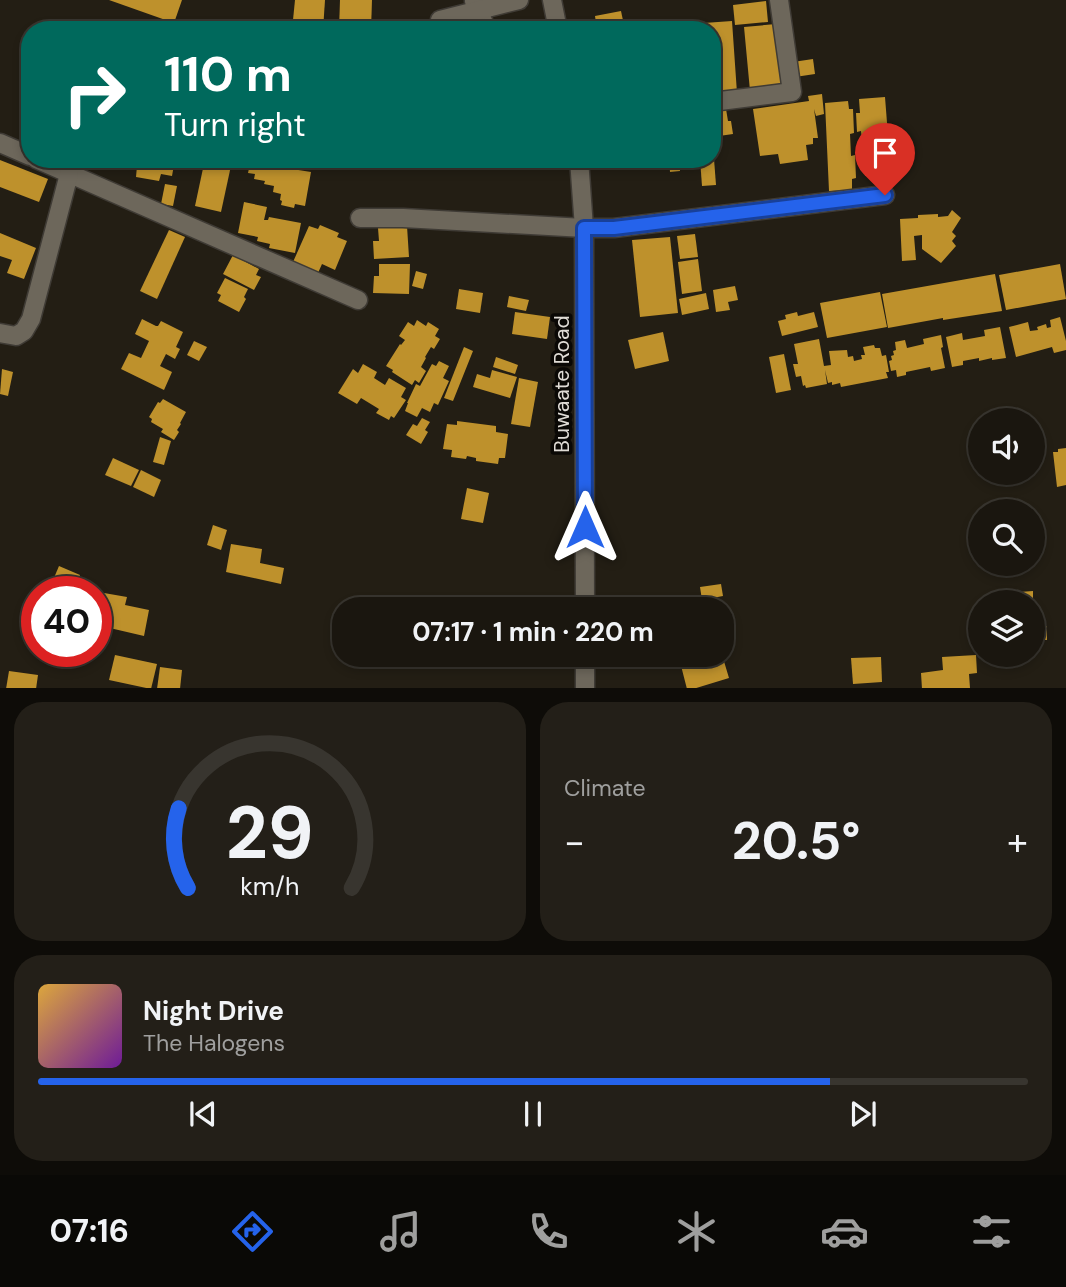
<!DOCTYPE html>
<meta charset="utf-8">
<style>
:root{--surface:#1a160f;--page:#231f18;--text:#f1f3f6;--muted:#9f9f9e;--line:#38352f;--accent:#2563eb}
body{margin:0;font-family:"DM Sans",sans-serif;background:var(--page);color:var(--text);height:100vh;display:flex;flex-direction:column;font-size:26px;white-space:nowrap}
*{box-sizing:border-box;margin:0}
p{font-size:23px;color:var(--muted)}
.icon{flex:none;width:38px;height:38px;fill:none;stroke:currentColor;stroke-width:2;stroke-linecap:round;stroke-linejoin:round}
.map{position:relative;height:688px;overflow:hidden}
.sheet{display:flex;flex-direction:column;gap:14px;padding:14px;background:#0e0c08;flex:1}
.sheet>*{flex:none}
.banner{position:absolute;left:21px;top:21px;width:700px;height:147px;border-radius:28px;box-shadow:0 4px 10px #0003,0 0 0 2px var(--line);background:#00695c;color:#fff;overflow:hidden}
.buttons{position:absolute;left:968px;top:408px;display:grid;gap:14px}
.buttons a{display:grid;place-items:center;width:77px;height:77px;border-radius:50%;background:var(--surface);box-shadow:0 4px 10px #0003,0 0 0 2px var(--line);font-size:35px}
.speed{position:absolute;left:21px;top:576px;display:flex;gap:14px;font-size:35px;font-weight:700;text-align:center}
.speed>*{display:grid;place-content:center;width:91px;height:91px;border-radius:50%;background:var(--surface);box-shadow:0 4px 10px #0003,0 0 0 2px var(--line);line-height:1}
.speed .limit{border:10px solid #d22;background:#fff;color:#111}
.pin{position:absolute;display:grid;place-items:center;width:60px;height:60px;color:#fff;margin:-72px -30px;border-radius:50% 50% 50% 0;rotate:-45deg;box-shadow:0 0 7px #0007}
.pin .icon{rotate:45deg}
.me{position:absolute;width:77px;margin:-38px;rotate:0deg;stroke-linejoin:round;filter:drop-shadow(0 0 5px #0008)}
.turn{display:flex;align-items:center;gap:24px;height:147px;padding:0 28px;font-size:32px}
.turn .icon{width:91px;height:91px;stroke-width:2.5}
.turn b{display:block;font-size:49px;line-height:60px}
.big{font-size:52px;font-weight:700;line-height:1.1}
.sheet .card{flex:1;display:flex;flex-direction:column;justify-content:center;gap:10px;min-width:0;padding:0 24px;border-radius:28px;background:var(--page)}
.sheet .dial{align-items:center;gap:0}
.dial svg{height:182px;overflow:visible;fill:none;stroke:var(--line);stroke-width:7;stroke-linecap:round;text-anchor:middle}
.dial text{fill:var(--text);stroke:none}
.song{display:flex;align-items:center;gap:21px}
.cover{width:84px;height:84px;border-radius:10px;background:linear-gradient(135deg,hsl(40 70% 55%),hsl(280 70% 35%))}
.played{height:7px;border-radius:4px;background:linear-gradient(90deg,var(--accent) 80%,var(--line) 80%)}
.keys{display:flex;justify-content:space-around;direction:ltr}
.heat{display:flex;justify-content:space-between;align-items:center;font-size:38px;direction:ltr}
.sheet .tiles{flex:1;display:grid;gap:14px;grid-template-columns:1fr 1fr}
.card:last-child{grid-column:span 2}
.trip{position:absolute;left:332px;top:597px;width:402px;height:70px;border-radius:28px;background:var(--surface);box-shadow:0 4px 10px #0003,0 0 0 2px var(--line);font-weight:700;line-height:70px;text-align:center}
.dock{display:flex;height:112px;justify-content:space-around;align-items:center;background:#0a0906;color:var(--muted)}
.dock .icon{width:49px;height:49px}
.dock .current{color:var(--accent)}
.dock b{font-size:32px;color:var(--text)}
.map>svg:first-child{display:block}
.building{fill:#be912c}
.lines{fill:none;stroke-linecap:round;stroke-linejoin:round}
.minor-casing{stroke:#3f3b35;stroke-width:21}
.minor{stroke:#6d675b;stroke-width:18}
.route-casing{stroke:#184099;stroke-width:18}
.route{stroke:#2563eb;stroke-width:12}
.labels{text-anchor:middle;stroke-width:7;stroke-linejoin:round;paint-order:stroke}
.street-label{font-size:21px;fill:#dfdbd5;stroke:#0a0805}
</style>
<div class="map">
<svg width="1066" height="689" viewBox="0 0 1066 689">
<rect width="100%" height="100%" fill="#231e14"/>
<!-- building -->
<g class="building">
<path d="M109,0H182L174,23Z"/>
<path d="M295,0H325L323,30H292Z"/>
<path d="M340,0H372L371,30H339Z"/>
<path d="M766,1L768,22L735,25L733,5Z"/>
<path d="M621,11L625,30H597L595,16Z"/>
<path d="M671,20L675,30H644V29Z"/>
<path d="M732,21L737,93L712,94V30H704V23Z"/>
<path d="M776,24L782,89L750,91L744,27Z"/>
<path d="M813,59L815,74L795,77L793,62Z"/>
<path d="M822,94L824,114L816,116L814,109L818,138H813V144L806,145L808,160L780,164L778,154L760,156L753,109L809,101L808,96Z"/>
<path d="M885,97L891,174L865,176L861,131L857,132L856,113H860L859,99Z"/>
<path d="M848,101L849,109H853L854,133L850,134L851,156L855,155L856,178L852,179V190L829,191L825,103Z"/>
<path d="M726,109L728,121H731L733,134L712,137V112Z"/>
<path d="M132,159H175L172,176L161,174L159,181L136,177L137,166L131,165Z"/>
<path d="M205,159H224L232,161L221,212L195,206Z"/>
<path d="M251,159L293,161L292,169L311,172L305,206L295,204L294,208L281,205L282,201L280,200L281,194L273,192L274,186L264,184L265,181L254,179L255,174L248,173Z"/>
<path d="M669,159H679L680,171L670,172Z"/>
<path d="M700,159H714L716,185L702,186Z"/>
<path d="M0,160L48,179L39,202L0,187Z"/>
<path d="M165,184L177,186L173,206L161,204Z"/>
<path d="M244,202L267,207L264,220H268L269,217L301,223L295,253L269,248L270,244L257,241L258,237L238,233Z"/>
<path d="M952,210L961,218L952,232L956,236L952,241L956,246L941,263L922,249V235L914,236L916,260L902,261L900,219L918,218V215L938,214V217L948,216Z"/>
<path d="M320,225L339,233L337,237L347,241L335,270L322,264L318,273L293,262L309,226L318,229Z"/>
<path d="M407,226L409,257L374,259L373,241H379L378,228Z"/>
<path d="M169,230L185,237L157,299L140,291Z"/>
<path d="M0,233L36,248L24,279L7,273L12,260L0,256Z"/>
<path d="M695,234L698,257L680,259L677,236Z"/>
<path d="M670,237L678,313L640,317L632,240Z"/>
<path d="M233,255L259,269L256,275L261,277L254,290L223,274Z"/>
<path d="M698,259L702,291L682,294L678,262Z"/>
<path d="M379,264H410L409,294L373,293L374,276H379Z"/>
<path d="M1060,264L1066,299L1006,310L999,275Z"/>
<path d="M416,271L427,274L423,289L412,286Z"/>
<path d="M995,274L1002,311L943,320V318L888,328L882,294Z"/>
<path d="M225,278L248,289L244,297L246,299L239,312L218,301L221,295L217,293Z"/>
<path d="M735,286L738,300L728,302L730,310L716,312L713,290Z"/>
<path d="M459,289L483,293L480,313L456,309Z"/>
<path d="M880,292L887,327L827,338L820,303Z"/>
<path d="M706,293L709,309L682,315L679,299Z"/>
<path d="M509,296L529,300L526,311L507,307Z"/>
<path d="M515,312L550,317L547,339L512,334Z"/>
<path d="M797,312L798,316L814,312L818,327L782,336L778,321L786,319L785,315Z"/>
<path d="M1060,317L1066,341V350L1054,353L1052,347L1016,357L1009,327L1028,322L1030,331L1038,330L1037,327L1046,324L1047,328L1051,327L1050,320Z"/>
<path d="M142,319L156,326H158L161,321L183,332L176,347L180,349L175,359L166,354L160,366L172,372L164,390L121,369L129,353L141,358L149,341L135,334Z"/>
<path d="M417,320L426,326L428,322L439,329L435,336L440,339L434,349L431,347L425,357L426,358L421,367L426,371L419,383L415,380L412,385L392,372L393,370L386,366L400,344L401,345L405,340L399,336L408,322L414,326Z"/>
<path d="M1000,327L1006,358L992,360V358L979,361V358L963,361V365L952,367L946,337L962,333L963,340L985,336L984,330Z"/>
<path d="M663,332L669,361L635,369L628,340Z"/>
<path d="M941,335L943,347L941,348L945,368L931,371L930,367L906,372V375L897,377L896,370L891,371L889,361L892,360L891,356L894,355L893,351L896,350L895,342L905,340L907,348L924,344L923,339Z"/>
<path d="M819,339L824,366L831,365L829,351L847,350L848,357L853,356L854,361L862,359L861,355H865L863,347L874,345L875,348H880L882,356L886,355L889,372H886L888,378L841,387L840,383L832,385V382L828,383L825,370L827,384L806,388L805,385L803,386L801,376L796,377L793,364H798L794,344Z"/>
<path d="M194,341L207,347L199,361L187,355Z"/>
<path d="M464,347L473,351L453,401L444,398Z"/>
<path d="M784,354L791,390L776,393L769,357Z"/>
<path d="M496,357L518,365L515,374L493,367Z"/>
<path d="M439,361L449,366L443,378L449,381L438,405L434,403L430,412L422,408L417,417L405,411L408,403H407L416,384L420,386L432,364L436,366Z"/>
<path d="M363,364L377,372L374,378L385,385L389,378L406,388L401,397L406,400L394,418L391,416L389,420L376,413L379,409L361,398L357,404L338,393L353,369L358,373Z"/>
<path d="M2,369L13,372L8,396L0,394Z"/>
<path d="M492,370L517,377L510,398L473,387L477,374L490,378Z"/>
<path d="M519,378L538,382L530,427L511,424Z"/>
<path d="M163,399L186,412L180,423L181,424L177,430L179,432L174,440L161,432L163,429L151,422L152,419L149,417L158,402L160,403Z"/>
<path d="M422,418L430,422L425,430L428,432L421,444L406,435L413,424L417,426Z"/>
<path d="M457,421L496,426V432L508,434L505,458H499L498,464L476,461V458L467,456L466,459L451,457L452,450L443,449L447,424L457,425Z"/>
<path d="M160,437L171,441L164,465L153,462Z"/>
<path d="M1066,448V485L1057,487L1053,452H1058V449Z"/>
<path d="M113,458L139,470L131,486L105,475Z"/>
<path d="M141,470L161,480L154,497L133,487Z"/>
<path d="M467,488L489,493L483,523L461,519Z"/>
<path d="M213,525L227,530L221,550L207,545Z"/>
<path d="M231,544L262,549L260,563L284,568L281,584L226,572Z"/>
<path d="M59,566L80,575L73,592H48Z"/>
<path d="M721,584L723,596L702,600L700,587Z"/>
<path d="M1033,591V602H1005L1004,593Z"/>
<path d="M104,593L127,597L125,605L149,610L144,636L97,625Z"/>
<path d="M1036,626H1047V640H1037Z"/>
<path d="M678,654H711L713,661L723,658L729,678L693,689H687Z"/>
<path d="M115,655L157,664L151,689L109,680Z"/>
<path d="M976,655L977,673L969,674L970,688L922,689L921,673L943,670L942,657Z"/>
<path d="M881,657L882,682L853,684L851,658Z"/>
<path d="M160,667L182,670L180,689H157Z"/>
<path d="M9,671L38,675L36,689H6Z"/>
</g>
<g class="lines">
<!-- minor casing -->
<g class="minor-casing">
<g id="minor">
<path d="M552,0L558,30"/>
<path d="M474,1L487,30"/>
<path d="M440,20L519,0"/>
<path d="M712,102L792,92L779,0"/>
<path d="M0,143L30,156"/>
<path d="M36,159L358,300"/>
<path d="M579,159L584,228L585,609"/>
<path d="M360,218H403L584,228H614L885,195"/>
<path d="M0,333L16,336L24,331L31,319L69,174"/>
<path d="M585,654V689"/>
</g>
</g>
<!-- minor -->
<use href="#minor" class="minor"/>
</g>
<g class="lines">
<!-- route casing -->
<g class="route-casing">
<path id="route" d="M585,527L584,228H614L885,195"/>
</g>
<!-- route -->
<use href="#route" class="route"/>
</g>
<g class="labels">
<!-- street labels -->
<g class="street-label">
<text transform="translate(562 384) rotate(-90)" y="7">Buwaate Road</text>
</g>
</g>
</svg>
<div class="buttons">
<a><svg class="icon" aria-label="sound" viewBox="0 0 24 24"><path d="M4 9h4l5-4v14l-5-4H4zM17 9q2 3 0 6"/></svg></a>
<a><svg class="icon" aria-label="search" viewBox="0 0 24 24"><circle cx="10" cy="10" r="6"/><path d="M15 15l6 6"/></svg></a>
<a><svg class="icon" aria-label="layers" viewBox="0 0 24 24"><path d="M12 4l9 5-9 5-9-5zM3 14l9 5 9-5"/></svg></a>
</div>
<div class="speed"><div class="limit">40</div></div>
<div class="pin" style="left:885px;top:195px;background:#d93025"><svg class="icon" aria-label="arrive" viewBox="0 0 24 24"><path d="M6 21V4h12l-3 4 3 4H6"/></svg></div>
<svg class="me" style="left:585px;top:527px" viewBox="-20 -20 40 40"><path d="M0-17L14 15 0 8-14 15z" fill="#2563eb" stroke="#fff" stroke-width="4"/></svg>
<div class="trip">07:17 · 1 min · 220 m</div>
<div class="banner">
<div class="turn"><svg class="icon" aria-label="right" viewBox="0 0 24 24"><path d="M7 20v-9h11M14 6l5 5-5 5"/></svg><div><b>110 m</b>Turn right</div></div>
</div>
</div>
<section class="sheet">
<div class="tiles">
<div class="card dial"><svg viewBox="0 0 100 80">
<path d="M14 69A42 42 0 1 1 86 69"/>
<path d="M14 69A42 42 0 0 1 10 34" stroke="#2563eb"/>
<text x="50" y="56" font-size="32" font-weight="700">29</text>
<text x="50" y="72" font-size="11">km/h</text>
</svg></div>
<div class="card"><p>Climate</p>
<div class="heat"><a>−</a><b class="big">20.5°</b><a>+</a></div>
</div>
<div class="card">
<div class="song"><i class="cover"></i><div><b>Night Drive</b><p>The Halogens</p></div></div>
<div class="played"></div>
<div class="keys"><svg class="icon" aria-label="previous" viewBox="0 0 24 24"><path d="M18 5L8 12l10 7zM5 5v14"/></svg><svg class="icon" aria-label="pause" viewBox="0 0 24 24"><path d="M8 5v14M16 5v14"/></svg><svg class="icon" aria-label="next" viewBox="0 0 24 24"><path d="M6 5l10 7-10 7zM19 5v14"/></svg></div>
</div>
</div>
</section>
<nav class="dock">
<b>07:16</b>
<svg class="icon current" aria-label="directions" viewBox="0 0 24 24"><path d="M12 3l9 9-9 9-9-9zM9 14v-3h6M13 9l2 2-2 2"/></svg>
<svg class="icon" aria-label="music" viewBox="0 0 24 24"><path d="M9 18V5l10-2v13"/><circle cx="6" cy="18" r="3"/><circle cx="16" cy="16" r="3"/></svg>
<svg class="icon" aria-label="phone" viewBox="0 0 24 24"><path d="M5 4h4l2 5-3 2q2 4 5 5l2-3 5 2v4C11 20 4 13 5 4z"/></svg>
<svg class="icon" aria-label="climate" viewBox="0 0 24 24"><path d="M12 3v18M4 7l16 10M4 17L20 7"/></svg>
<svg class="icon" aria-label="car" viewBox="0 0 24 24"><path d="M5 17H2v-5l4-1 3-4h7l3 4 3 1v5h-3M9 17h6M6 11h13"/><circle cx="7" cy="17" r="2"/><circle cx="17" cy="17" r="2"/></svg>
<svg class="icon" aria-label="filters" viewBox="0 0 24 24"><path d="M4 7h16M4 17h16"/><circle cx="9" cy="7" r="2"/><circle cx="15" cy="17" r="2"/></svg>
</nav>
